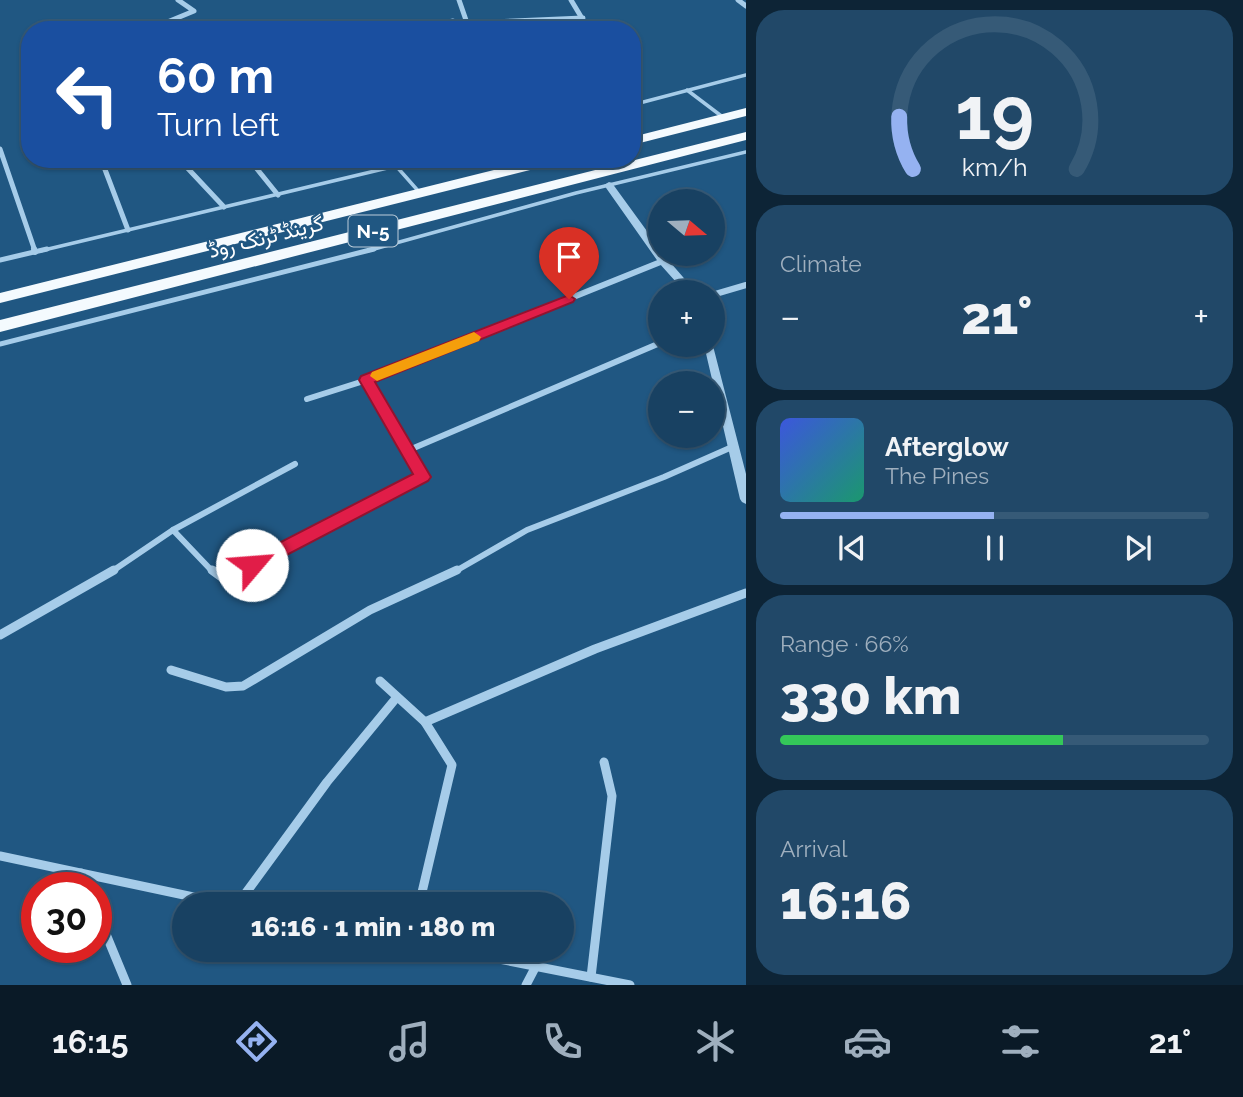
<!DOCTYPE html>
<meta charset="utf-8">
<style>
:root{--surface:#184162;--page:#214868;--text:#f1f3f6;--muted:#9fafbe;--line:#365a77;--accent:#95b2f1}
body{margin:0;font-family:Raleway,Vazirmatn,sans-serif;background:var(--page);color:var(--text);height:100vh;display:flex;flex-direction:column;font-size:26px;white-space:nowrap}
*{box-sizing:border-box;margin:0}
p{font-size:23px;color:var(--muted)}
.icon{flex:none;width:38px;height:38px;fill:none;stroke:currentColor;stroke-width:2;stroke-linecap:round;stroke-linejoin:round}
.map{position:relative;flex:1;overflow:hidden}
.side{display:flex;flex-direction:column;gap:10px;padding:10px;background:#0d2436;width:497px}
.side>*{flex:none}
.top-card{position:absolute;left:21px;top:21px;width:620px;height:147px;border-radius:28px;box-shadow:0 2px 5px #0004,0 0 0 2px var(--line);background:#1a4fa0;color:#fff;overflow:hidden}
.needle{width:46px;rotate:109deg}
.buttons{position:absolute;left:648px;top:189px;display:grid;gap:14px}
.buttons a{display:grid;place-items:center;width:77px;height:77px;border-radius:50%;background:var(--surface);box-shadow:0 2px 5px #0004,0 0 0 2px var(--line);font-size:35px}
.speed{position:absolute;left:21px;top:872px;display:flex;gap:14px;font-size:35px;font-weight:700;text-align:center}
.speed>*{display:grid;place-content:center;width:91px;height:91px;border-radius:50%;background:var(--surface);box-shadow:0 2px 5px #0004,0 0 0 2px var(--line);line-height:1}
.speed .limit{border:10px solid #d22;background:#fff;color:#111}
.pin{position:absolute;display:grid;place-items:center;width:60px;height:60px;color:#fff;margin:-72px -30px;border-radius:50% 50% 50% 0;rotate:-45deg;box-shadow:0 0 7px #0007}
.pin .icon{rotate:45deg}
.me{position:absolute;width:77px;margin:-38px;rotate:63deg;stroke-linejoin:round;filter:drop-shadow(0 0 5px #0008)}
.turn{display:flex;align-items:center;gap:24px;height:147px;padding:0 21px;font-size:32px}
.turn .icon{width:91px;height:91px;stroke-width:2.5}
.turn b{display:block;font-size:49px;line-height:60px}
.big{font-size:52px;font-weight:800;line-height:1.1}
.side .tile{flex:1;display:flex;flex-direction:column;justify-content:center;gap:10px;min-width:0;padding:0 24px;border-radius:28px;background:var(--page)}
.side .dial{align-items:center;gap:0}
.dial svg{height:182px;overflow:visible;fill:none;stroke:var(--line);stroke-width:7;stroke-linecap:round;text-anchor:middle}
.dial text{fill:var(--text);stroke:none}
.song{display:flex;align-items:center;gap:21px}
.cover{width:84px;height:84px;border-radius:10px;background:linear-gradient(135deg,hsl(230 70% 55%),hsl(160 70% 35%))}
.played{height:7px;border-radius:4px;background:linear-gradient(90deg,var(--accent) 50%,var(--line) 50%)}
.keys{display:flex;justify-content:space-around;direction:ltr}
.heat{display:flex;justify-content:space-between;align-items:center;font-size:38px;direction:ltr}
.charge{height:10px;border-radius:5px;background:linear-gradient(90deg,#34c759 66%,var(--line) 0)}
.trip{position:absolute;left:172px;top:892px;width:402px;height:70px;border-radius:35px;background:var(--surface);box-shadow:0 2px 5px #0004,0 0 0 2px var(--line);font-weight:800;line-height:70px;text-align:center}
.tab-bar{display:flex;height:112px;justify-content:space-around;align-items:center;background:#0a1a27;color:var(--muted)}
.tab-bar .icon{width:49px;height:49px}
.tab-bar .active{color:var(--accent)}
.tab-bar b{font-size:32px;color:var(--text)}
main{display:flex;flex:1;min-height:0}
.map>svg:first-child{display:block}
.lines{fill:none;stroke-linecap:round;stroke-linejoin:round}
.service-far1{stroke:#a6cce9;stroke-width:3.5}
.service{stroke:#a6cce9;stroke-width:5}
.minor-far2{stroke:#a6cce9;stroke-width:5}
.minor-far1{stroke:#a6cce9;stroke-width:6}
.minor{stroke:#a6cce9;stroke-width:9}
.tertiary{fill:#a6cce9;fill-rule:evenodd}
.trunk{fill:#f4fafe;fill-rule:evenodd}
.route{fill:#e11d48;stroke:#92132f;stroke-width:2}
.slow{fill:#f59e0b}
.labels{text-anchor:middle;stroke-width:5;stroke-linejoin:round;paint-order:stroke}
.shield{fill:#205782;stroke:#bccdda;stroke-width:2}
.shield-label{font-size:19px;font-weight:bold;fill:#fff}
.street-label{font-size:21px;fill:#fff;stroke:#205782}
</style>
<main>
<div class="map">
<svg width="746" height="985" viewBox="0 0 746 985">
<rect width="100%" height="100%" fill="#205782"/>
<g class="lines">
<!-- service-far1 -->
<g class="service-far1">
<path d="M687,90L724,118"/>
<path d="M632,105L746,75"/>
<path d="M397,167L420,193"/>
<path d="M40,251L425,159"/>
<path d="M367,251L576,193L746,152"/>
</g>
<!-- service -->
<g class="service">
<path d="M0,260L47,249"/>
<path d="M0,344L374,249"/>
</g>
<!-- minor-far2 -->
<g class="minor-far2">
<path d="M459,0L467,23L583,18"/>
<path d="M571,0L589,30"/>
<path d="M738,0L746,6"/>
<path d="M148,30L194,11L178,0"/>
<path d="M249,30L270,23"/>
<path d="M415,30L453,21L474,30"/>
<path d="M632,101L634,105"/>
<path d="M0,149L35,251"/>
<path d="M101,159L128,230"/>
<path d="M179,159L224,207"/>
<path d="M249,159L278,195"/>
</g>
<!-- minor-far1 -->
<g class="minor-far1">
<path d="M34,249L35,252"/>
<path d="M712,295L746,285"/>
<path d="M307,399L367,380L663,261"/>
<path d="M409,450L660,343"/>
<path d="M173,530L213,572"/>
<path d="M111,572L173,530L295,464"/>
<path d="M235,572L423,477L367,380"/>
<path d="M454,572L527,530L664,477L732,447"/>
</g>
<!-- minor -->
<g class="minor">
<path d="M212,570L223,578L238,570"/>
<path d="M0,635L114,570"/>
<path d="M171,670L226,687L243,686L370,610L457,570"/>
<path d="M380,681L425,722L452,765L419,905"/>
<path d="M425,722L595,649L746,593"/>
<path d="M0,856L231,905"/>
<path d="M81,873L87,887"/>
<path d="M237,905L327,782L397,697"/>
<path d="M96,910L127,985"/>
<path d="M453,950L630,985"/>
<path d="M591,977L612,796L604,762"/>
<path d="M526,985L536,966"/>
</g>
<!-- tertiary -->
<g class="tertiary">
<path d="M609,182L612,183L660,249V254H663L696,292H685L659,263L604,185Z"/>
<path d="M712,342L746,474V504L742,502L740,499L704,345H712Z"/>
</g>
<!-- trunk -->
<g class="trunk">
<path d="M746,108V116L632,145V137Z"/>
<path d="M746,132V140L0,332V320Z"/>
<path d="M538,159H564L562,162L0,303V293Z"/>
</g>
</g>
<!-- route -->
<path class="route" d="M569,295L575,299L573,302L375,382L431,477L428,481L258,570H246L244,565L246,560L413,474L359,380L361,376Z"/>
<!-- slow -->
<path class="slow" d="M474,332L481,337L479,341L382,379L377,381L370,376L372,372Z"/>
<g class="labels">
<!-- shield labels -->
<rect class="shield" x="348.5" y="215.5" width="49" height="31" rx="5"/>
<g class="shield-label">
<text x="373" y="238">N-5</text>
</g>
<!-- street labels -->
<g class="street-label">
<text transform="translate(266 237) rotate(-14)" y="7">گرینڈ ٹرنک روڈ</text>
</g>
</g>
</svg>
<div class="buttons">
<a><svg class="needle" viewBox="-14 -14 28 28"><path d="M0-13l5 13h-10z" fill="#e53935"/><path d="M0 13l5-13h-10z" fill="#9fafbe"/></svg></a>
<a>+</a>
<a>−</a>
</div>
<div class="speed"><div class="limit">30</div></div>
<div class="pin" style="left:569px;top:299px;background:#d93025"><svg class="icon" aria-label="arrive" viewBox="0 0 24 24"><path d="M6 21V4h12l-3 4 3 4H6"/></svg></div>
<svg class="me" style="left:252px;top:565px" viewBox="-20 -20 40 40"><circle r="19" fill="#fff"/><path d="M0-13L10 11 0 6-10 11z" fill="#e11d48"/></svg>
<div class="trip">16:16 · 1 min · 180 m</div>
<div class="top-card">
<div class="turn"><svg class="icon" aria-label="left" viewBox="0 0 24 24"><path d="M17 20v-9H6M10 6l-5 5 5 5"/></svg><div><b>60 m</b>Turn left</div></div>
</div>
</div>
<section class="side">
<div class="tile dial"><svg viewBox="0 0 100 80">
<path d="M14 69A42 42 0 1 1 86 69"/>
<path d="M14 69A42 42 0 0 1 8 46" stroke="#95b2f1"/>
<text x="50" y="56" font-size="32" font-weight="700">19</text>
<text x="50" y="72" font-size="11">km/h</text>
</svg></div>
<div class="tile"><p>Climate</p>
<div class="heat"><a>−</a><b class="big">21°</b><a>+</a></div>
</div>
<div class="tile">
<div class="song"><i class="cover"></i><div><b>Afterglow</b><p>The Pines</p></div></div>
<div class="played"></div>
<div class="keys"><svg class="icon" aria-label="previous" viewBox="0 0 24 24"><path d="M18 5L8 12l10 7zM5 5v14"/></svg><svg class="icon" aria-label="pause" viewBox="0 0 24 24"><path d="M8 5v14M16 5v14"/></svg><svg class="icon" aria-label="next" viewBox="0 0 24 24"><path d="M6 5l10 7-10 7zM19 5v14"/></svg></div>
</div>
<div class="tile"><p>Range · 66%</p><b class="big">330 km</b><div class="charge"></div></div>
<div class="tile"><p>Arrival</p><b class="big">16:16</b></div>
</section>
</main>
<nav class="tab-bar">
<b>16:15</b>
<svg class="icon active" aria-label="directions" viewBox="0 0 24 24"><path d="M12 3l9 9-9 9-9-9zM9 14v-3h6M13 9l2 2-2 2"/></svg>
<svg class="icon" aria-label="music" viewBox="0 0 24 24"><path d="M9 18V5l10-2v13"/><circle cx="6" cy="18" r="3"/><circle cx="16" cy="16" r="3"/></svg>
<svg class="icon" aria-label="phone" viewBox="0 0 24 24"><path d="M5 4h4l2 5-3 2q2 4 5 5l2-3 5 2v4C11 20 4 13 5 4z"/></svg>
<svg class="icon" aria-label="climate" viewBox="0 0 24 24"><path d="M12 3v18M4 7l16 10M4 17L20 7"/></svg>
<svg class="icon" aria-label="car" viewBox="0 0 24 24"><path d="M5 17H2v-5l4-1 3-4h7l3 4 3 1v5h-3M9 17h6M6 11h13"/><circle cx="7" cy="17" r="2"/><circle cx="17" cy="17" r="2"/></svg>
<svg class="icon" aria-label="filters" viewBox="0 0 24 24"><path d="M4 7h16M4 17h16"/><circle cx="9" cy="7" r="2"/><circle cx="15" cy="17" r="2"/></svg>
<b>21°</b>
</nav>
